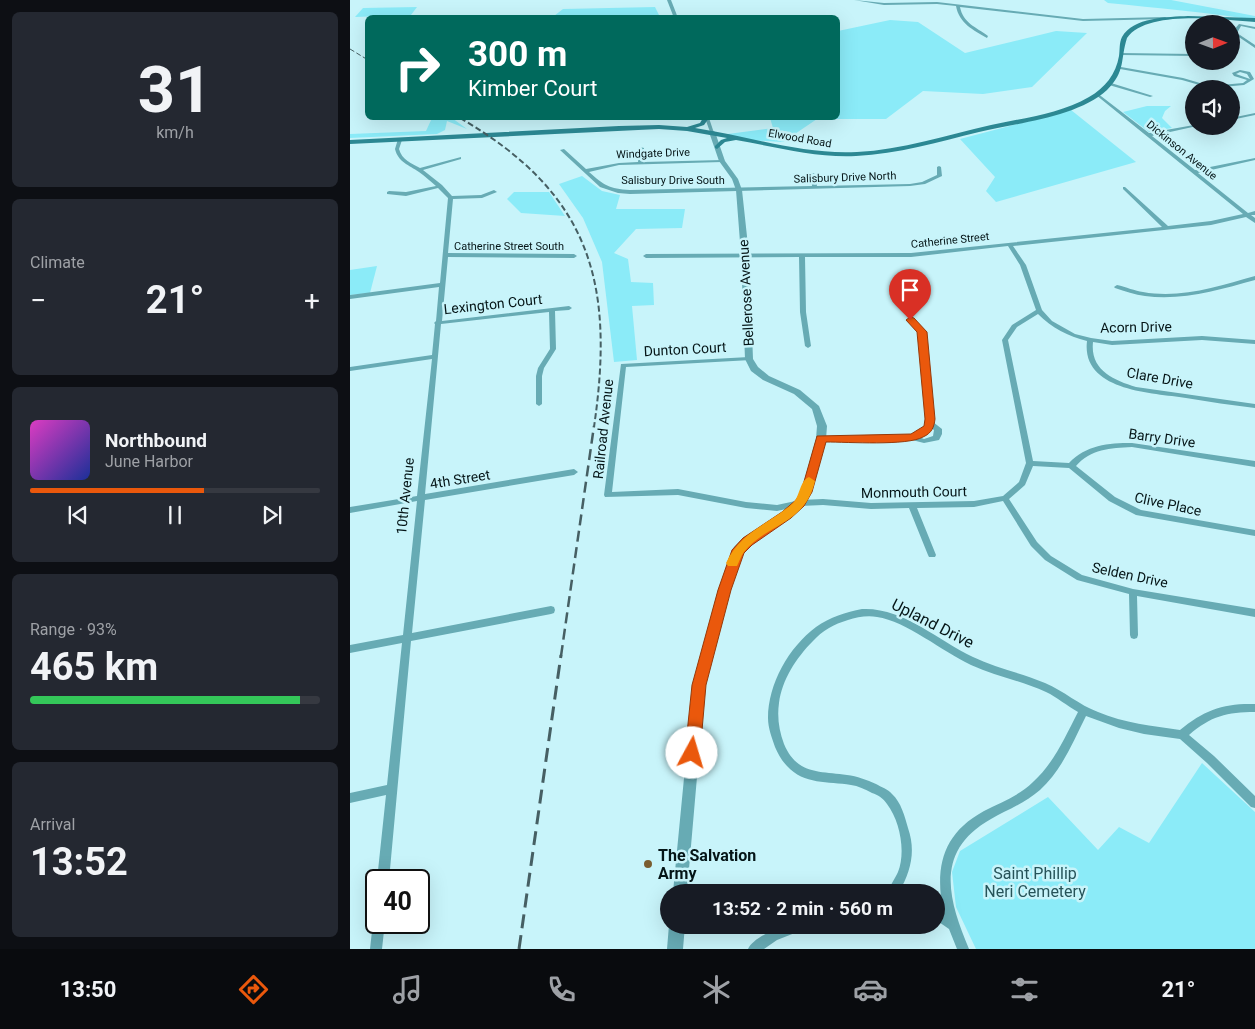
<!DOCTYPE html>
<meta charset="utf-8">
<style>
:root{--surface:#171b24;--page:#242831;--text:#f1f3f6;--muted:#9ea1a6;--line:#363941;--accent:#ea580c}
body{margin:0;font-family:Roboto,sans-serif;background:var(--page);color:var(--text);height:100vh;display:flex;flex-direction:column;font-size:19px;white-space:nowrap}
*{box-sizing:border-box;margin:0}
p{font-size:16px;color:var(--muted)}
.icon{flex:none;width:28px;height:28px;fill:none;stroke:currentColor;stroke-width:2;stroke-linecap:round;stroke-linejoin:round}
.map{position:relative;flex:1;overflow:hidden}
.sheet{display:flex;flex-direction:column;gap:12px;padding:12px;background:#0d0f14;width:350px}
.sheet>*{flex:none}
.guide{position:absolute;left:15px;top:15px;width:475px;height:105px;border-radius:8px;box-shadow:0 5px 20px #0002;background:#00695c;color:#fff;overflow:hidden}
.needle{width:32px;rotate:89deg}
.controls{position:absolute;left:835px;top:15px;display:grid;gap:10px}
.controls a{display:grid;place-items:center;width:55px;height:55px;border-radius:50%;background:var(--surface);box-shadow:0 5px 20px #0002;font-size:25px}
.speed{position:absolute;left:15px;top:869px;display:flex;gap:10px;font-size:25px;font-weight:700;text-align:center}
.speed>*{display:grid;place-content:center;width:65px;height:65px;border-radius:50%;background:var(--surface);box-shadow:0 5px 20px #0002;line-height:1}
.speed .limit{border:2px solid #111;border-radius:8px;background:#fff;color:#111}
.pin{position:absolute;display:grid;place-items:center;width:42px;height:42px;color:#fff;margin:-51px -21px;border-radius:50% 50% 50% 0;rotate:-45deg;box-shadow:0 0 5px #0007}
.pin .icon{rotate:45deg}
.me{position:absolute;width:55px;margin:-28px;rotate:6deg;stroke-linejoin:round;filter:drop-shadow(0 0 4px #0008)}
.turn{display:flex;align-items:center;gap:18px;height:105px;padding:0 20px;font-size:22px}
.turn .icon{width:65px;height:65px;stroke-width:2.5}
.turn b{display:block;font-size:35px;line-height:42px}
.big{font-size:38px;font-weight:700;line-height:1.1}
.sheet .card{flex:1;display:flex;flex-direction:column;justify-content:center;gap:8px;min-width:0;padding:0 18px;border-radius:8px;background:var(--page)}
.sheet .dial{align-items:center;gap:0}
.dial b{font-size:65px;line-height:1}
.song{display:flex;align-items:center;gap:15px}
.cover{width:60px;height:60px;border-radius:8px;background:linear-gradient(135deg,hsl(310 70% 55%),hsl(230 70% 35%))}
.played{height:5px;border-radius:2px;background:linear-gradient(90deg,var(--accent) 60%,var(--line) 60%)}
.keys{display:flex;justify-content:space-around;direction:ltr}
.heat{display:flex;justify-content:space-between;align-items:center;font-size:28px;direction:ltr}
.charge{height:8px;border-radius:4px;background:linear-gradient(90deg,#34c759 93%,var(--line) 0)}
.trip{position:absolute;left:310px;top:884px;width:285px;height:50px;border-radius:25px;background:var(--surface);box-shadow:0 5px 20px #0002;font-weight:700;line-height:50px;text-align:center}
.menu{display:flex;height:80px;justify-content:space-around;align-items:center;background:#090b0e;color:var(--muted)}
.menu .icon{width:35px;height:35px}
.menu .on{color:var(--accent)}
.menu b{font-size:22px;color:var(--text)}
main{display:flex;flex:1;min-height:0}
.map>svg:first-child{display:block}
.green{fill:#8bebf8}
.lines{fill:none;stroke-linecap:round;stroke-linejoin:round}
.minor{fill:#67abb4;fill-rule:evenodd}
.tertiary{fill:#67abb4;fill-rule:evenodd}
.secondary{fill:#2c8893;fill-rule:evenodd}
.rail-far3{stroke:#465f63;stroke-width:1;stroke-dasharray:5 2.5;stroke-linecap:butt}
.rail-far2{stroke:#465f63;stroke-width:2;stroke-dasharray:6 3;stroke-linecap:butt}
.rail-far1{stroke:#465f63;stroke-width:2.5;stroke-dasharray:11 5.5;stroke-linecap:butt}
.rail{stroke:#465f63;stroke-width:3;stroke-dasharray:14 7;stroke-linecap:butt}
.route{fill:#ea580c;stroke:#983908}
.slow{fill:#f59e0b}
.poi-dot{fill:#7a5d30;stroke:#c8f4fa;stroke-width:2}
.labels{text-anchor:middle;stroke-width:5;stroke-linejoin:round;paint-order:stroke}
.far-street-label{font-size:11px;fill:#051517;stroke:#c8f4fa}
.street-label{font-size:14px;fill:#051517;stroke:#c8f4fa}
.near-street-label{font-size:16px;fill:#051517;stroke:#c8f4fa}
.near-poi-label{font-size:16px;font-weight:bold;fill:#051517;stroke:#c8f4fa;text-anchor:start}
.near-park-label{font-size:16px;fill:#265359;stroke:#c8f4fa}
</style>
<main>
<section class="sheet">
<div class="card dial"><b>31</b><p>km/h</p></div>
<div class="card"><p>Climate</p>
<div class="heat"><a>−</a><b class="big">21°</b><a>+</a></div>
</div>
<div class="card">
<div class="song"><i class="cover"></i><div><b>Northbound</b><p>June Harbor</p></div></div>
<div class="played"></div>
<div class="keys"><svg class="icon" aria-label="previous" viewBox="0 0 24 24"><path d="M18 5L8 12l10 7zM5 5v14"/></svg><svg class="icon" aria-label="pause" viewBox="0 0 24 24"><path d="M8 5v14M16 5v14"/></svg><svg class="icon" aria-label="next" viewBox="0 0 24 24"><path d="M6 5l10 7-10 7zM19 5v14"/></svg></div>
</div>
<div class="card"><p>Range · 93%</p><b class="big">465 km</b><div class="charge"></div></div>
<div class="card"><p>Arrival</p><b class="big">13:52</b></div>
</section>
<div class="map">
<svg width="905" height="949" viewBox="0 0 905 949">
<rect width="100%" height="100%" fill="#c8f4fa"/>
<!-- green -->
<g class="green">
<path d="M754,0H821L905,16V20C856,12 807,8 758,3Z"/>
<path d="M67,7L61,15L5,17L13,8Z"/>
<path d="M305,7L309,15L306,17L205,18L204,16L213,9Z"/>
<path d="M540,20L568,22L615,53L706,31L737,33L682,87L633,94L573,91L536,119H467L433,142L398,140L370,135L423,128L420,118H488V31Z"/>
<path d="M797,106H821L815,111L812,118L822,128L799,132L773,112Z"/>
<path d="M721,110L786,162L646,202L636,191L645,177L610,139Z"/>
<path d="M82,118H102L117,129L97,121L95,130L87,134L0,138V134L76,131Z"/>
<path d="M232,176L252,191L270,195L266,209H335L332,228L286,229L264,253L278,259L281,282L303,283L304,305L282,306L287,360L264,362L252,262L233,218L209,184Z"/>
<path d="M164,192H199L215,216L171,213L157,199Z"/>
<path d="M27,266L20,293L0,295V270Z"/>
<path d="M852,763L905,812V949H626L606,907L602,872L610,851L698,797L748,850L769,827L799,843Z"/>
</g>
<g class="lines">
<!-- minor -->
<g class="minor">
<path d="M317,0H321L328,18H324Z"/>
<path d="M504,0L534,3L587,2L733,19L815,17L817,18L815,19L733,21L610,7C613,23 626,27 638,36L637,38C623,30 609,23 606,6L587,4L534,5Z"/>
<path d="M889,24L905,27V29L891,26L887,33L905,45V48L883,33V31Z"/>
<path d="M771,53L844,54V56L772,55Z"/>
<path d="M771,67L833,78L860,86L893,83L897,80L884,76L882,73L890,70L900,72L904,79L894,85L860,88L832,80L770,69L769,68ZM890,72L897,74L900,79L886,74Z"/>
<path d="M759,83H761L803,96L800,97L759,85Z"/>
<path d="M747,93L799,133L844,125V126H847L802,136L845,170L905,158V160L848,173L898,213L905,211V215H901L905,218V223L896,217L861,225L663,246L676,265L692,310L702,321L725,334L741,338L762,341L852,336L905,340V344L852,340L762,345L743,342C740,370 763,380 786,387L905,404V408C882,405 859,402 836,398C801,393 731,391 737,341C718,336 702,328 688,314L667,327L658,340L683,461L719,463C736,445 758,443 782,443L905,461V467L782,447C760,448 741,449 726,466L765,497L791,510L905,530V536L786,515L759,501L719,468L683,466L675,485L659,499L687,542L701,556L732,575L783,589L905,609V617L787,596L788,635L787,638L784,639L781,638L780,635L779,594L727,580L695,560L681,546L653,501L624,507L567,508L586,555L585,557H579L578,555L559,508L521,509L473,505L450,506L427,511L396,508L328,495L255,497L254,495L271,364L399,357L401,358L402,359L401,360L276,367L262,492L328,489L396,502L427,505L450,500L473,499L521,503L624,501L653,496L669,482L676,463L652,340L662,325L686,310L670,265L658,246L561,257H455L456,312L461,346L458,348L455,346L450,312L449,257L296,258L293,256L296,254L561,253L812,227L773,189V187H775L818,226L861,221L893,214L746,95L745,94Z"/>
<path d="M905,113V115L881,120V118Z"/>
<path d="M355,118H359L364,133L360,132Z"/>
<path d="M48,139L52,140L49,149C52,160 61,163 70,168L111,157V159L73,170L92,185L102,196L131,195L144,190L147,192L132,198L103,199L98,253L224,254L227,256L224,258L98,257L92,321L219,306L222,308L219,310L205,311L206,349L194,368L192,376V404L189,406L186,404V376L188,368L200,349L199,312L91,324L75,494L224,469L228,472L224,475L75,500L62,633L201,606L204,607L205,610L204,613L201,614L61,641L39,880H27L36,795L0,803V793L37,785L52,643L0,653V645L53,635L67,501L0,513V507L67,496L82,359L0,371V367L82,355L85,324L84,323L86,321L89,287L0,299V295L90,283L98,198L88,188L56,196L37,194V192L39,191L56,192L86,186C80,181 75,176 69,172C59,165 48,162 45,149Z"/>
<path d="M290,147L294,148L293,162L372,160L374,161L372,162L269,165L239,172C254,185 259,189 280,190L462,186L461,174L463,173L465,174L467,186L560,184L572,182L587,175V167L589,166L591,167L592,176L575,184L560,186L280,194L268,193L250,187L210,150L214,149L236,169L269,163L288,162Z"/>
<path d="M905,276V280C869,290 832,301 795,296C785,295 775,291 765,288L764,287L767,285C776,287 785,291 793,292C831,299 869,286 905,276Z"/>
<path d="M561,318L563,319L575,332L584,419L583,422L592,429V434L589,440L574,443L562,440L468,441L467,439L471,437L561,436L574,429L576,419L569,332L558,320ZM581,428L584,430L583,436L574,439L569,437L580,432Z"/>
<path d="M512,609C553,607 587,640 623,657C646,668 671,673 695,683C714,691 729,705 748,712C774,723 803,726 830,730C854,710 874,703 905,704V712C877,712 861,716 839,735L864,756L905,796V808L901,807L857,763L830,739L794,734L769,728L736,716C723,742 712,770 690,790C675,803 657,810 641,819C584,851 598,899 619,949H607L599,929L586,920V907L593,911C585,867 592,834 634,811C651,802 669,796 683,782C704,763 715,737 728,712C717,706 707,697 696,692C672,681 645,676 621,665C593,652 556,621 527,617C518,615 507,617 498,620C484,624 472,631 463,641C446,658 432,680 429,703C427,717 429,731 434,744C447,775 470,771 497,775C507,776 517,780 526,784C531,787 538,789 542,794C551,802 555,817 558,828C566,851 561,871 549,892H538C540,885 545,879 548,872C556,852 550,821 537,804C533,798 528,795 522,793C515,789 508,786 501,785C478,781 454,785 437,766C432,761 428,754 425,747C422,738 418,728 418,718C418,684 439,647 466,627C480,617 496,612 512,609Z"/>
<path d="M26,917V922H35L32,949H20L23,922Z"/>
<path d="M436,925H457L455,929L427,940L414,949H398C403,938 425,929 436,925Z"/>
</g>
<!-- tertiary -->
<g class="tertiary">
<path d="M362,130L365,132L375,161L388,179L392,190L399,255L403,359L408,367L419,376L450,390L469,406L477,426L476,439L461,492L454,506L441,518L401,544L393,552L380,590L355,685L337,892H323L343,685L368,590L384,547L393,538L433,512L446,500L451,492L466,439L467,426L462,409L444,394L413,380L401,371L395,359L391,255L386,190L382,179L369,161L359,132Z"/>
<path d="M319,925H335L333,949H317Z"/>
</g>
<!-- secondary -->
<path class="secondary" d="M838,16L905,18V22C874,20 797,9 777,38C770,60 776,71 757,90C728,117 667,123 629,132C588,142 548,154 506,156C466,158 426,147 386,140L375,142L367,149L365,148V146L371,140L377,138L337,131L309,129L0,144V140L269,126L309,125L337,127L350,123L353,118H359L354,125L345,128C398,136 453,155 507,152C552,150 596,135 641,125C673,118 710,114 739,97C755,88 766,74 769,56C770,50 769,43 772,37C783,17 818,17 838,16Z"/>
<!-- rail-far3 -->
<path class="rail-far3" d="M0,49L18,60"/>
<!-- rail-far2 -->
<path class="rail-far2" d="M110,118C241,194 265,283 244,427"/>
<!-- rail-far1 -->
<path class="rail-far1" d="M211,656L244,426"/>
<!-- rail -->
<path class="rail" d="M169,949L211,655"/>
</g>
<!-- route -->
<path class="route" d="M560,317L564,318L577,332L585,419C584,427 582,433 573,437C557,446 498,442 476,442L462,492L454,506L441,518L402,545L394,553L381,590L356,685L350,753L347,758L342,760L337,758L335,753L342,685L368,590L382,550L393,538L432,512L446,500L451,492L467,436L561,434L574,426L575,419L567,332L556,320Z"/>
<!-- slow -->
<path class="slow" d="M459,477L465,481C455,525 417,523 394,552C391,556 389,562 387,566H378L376,563C391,531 418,525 443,503C450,496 450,480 459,477Z"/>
<!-- markers -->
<circle class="poi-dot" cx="298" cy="864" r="5"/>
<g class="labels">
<!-- far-street labels -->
<g class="far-street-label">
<text transform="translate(450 138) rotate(10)" y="4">Elwood Road</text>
<text transform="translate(832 150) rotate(39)" y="4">Dickinson Avenue</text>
<text transform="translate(303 153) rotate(-2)" y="4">Windgate Drive</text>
<text transform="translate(495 177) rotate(-2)" y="4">Salisbury Drive North</text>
<text x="323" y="184">Salisbury Drive South</text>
<text transform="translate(600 240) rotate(-6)" y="4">Catherine Street</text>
<text x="159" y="250">Catherine Street South</text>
</g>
<!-- street labels -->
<g class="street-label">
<text transform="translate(396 293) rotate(-93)" y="5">Bellerose Avenue</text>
<text transform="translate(143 304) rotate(-6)" y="5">Lexington Court</text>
<text transform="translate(786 327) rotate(-1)" y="5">Acorn Drive</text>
<text transform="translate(335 349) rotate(-3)" y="5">Dunton Court</text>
<text transform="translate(810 378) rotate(10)" y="5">Clare Drive</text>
<text transform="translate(253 429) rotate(-84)" y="5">Railroad Avenue</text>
<text transform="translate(812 438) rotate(8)" y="5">Barry Drive</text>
<text transform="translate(110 479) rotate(-9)" y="5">4th Street</text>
<text transform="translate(564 492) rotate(-1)" y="5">Monmouth Court</text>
<text transform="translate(55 496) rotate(-84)" y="5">10th Avenue</text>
<text transform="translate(818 504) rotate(12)" y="5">Clive Place</text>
<text transform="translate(780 575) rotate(12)" y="5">Selden Drive</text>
</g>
<!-- near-street labels -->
<g class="near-street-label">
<text transform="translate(583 623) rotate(27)" y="6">Upland Drive</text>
</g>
<!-- near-poi labels -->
<g class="near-poi-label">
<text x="308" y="861">The Salvation<tspan x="308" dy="18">Army</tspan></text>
</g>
<!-- near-park labels -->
<g class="near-park-label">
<text x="685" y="879">Saint Phillip<tspan x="685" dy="18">Neri Cemetery</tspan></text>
</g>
</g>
</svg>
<div class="controls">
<a><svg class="needle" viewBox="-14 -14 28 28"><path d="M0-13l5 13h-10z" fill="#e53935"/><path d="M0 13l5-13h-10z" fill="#9ea1a6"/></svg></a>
<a><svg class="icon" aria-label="sound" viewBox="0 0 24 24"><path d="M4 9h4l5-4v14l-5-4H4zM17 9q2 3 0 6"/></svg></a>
</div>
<div class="speed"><div class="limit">40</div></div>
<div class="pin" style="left:560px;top:320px;background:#d93025"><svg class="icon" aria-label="arrive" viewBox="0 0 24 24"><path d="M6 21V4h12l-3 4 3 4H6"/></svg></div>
<svg class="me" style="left:342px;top:753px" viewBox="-20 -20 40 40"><circle r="19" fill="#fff"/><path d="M0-13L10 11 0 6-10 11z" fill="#ea580c"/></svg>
<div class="trip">13:52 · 2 min · 560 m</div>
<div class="guide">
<div class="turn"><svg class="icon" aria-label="right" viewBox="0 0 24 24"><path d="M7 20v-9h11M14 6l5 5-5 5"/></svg><div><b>300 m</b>Kimber Court</div></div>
</div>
</div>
</main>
<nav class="menu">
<b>13:50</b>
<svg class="icon on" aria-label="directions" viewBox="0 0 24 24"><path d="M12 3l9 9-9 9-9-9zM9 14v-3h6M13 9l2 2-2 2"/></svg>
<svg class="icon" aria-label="music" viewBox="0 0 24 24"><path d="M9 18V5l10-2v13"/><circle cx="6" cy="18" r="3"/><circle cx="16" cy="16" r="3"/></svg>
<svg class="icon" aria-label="phone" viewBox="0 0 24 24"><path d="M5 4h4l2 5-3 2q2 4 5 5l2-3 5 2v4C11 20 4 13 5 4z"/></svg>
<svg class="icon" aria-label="climate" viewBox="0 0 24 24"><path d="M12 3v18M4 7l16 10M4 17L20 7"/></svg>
<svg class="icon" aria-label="car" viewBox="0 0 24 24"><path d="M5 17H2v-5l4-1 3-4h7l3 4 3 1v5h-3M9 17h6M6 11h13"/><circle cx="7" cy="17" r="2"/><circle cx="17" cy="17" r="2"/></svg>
<svg class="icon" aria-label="filters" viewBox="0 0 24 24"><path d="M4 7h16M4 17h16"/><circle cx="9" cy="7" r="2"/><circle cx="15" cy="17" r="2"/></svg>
<b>21°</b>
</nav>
